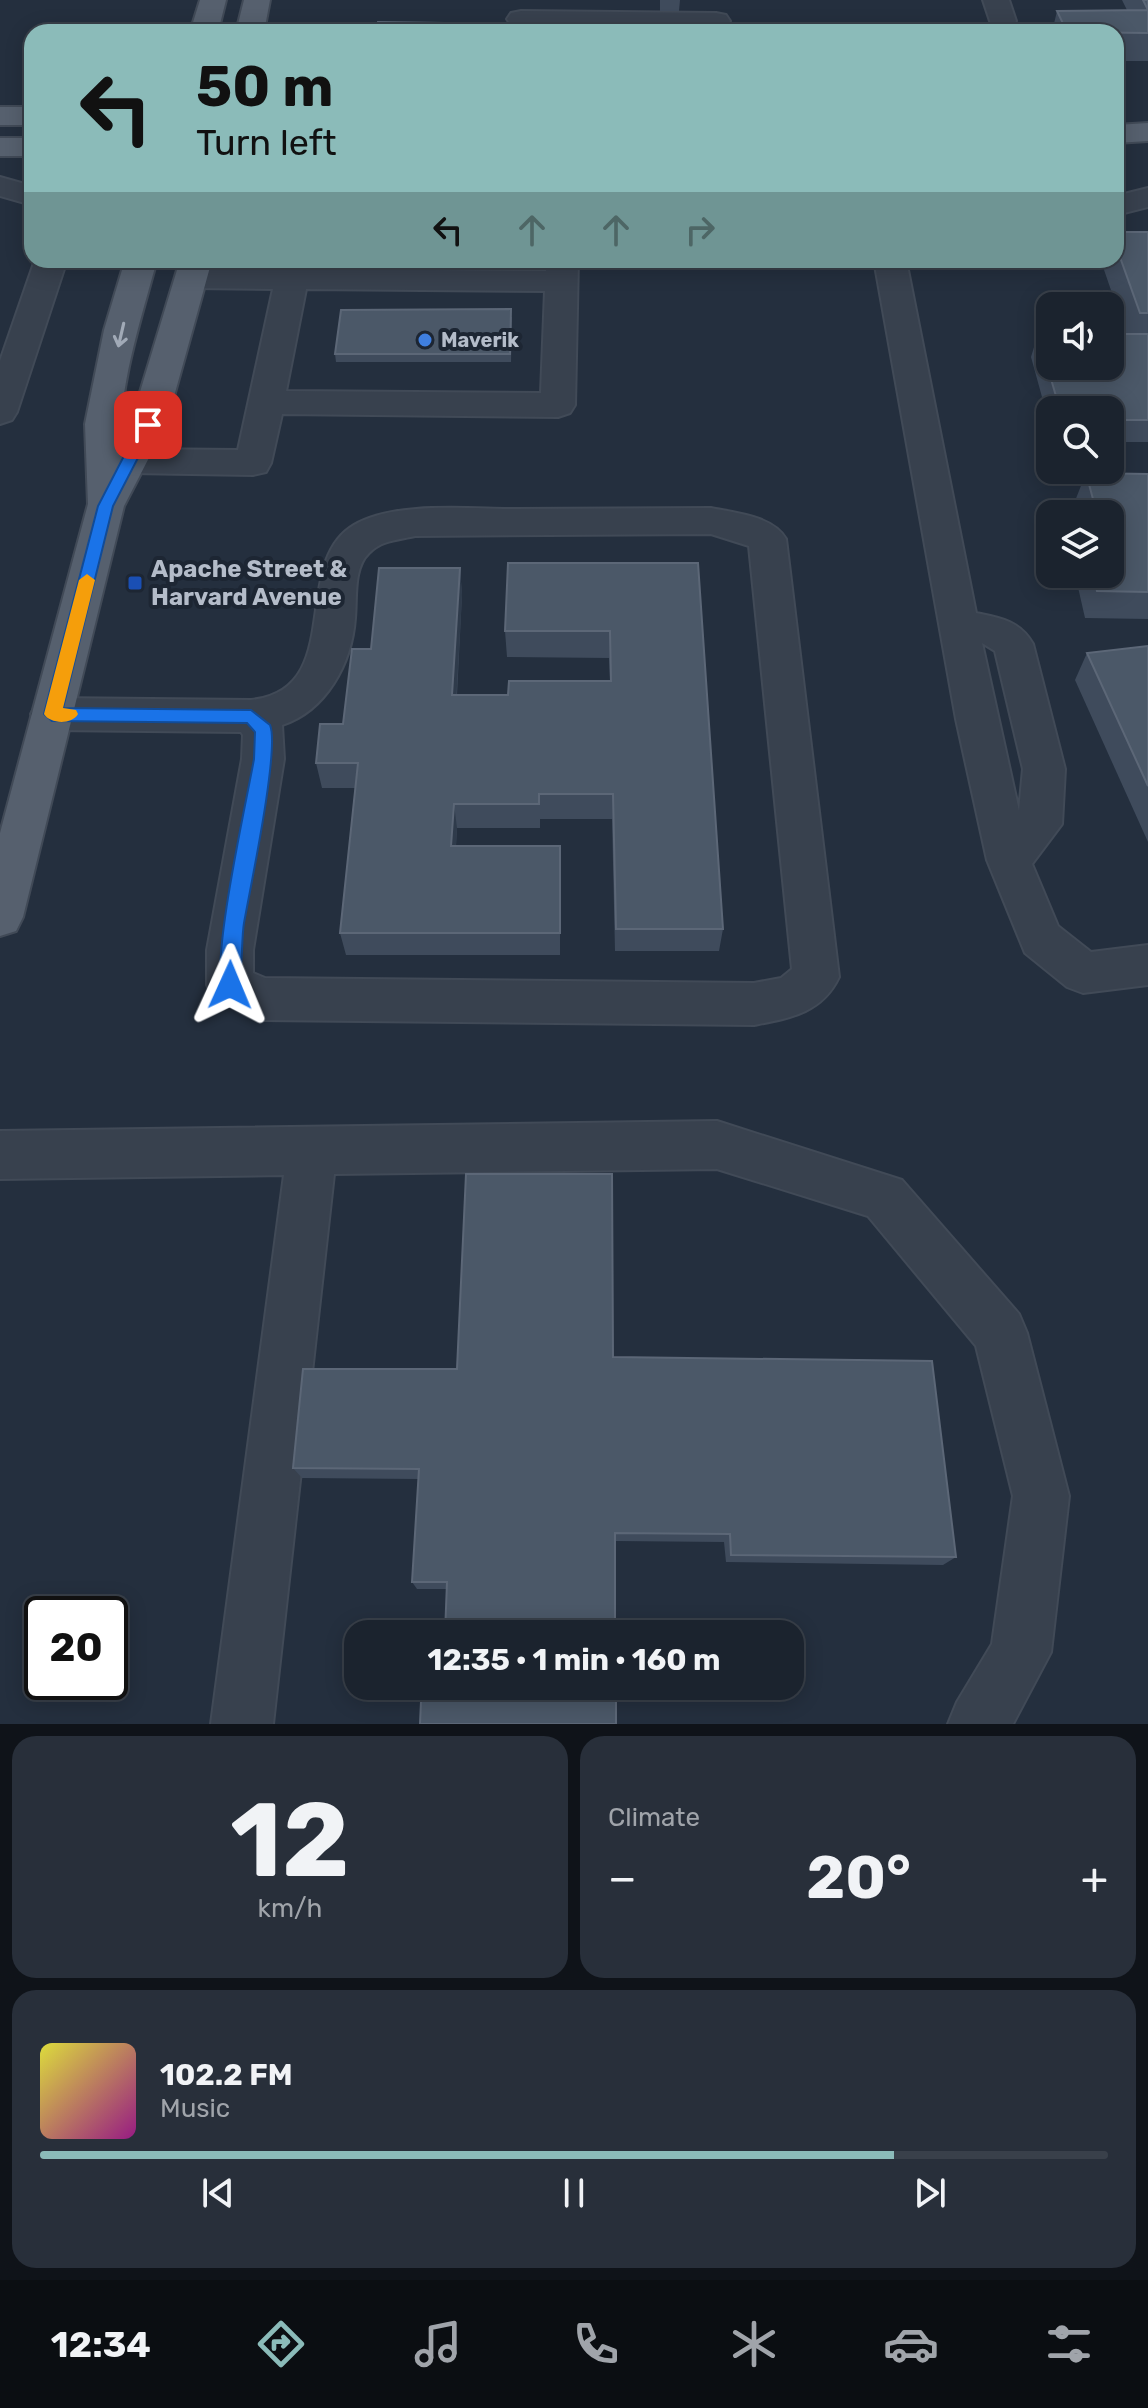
<!DOCTYPE html>
<meta charset="utf-8">
<style>
:root{--surface:#1b232e;--page:#282f3a;--text:#f1f3f6;--muted:#a0a4aa;--line:#39404a;--accent:#8bbbb9}
body{margin:0;font-family:Rubik,sans-serif;background:var(--page);color:var(--text);height:100vh;display:flex;flex-direction:column;font-size:30px;white-space:nowrap}
*{box-sizing:border-box;margin:0}
p{font-size:26px;color:var(--muted)}
.icon{flex:none;width:44px;height:44px;fill:none;stroke:currentColor;stroke-width:2;stroke-linecap:round;stroke-linejoin:round}
.map{position:relative;height:1724px;overflow:hidden}
.details{display:flex;flex-direction:column;gap:12px;padding:12px;background:#0f1319;flex:1}
.details>*{flex:none}
.guide{position:absolute;left:24px;top:24px;width:1100px;height:244px;border-radius:24px;box-shadow:0 4px 20px #0003,0 0 0 2px var(--line);background:#8bbbb9;color:#111;overflow:hidden}
.tools{position:absolute;left:1036px;top:292px;display:grid;gap:16px}
.tools a{display:grid;place-items:center;width:88px;height:88px;border-radius:16px;background:var(--surface);box-shadow:0 4px 20px #0003,0 0 0 2px var(--line);font-size:40px}
.speed{position:absolute;left:24px;top:1596px;display:flex;gap:16px;font-size:40px;font-weight:700;text-align:center}
.speed>*{display:grid;place-content:center;width:104px;height:104px;border-radius:50%;background:var(--surface);box-shadow:0 4px 20px #0003,0 0 0 2px var(--line);line-height:1}
.speed .limit{border:4px solid #111;border-radius:12px;background:#fff;color:#111}
.pin{position:absolute;display:grid;place-items:center;width:68px;height:68px;color:#fff;margin:-34px;border-radius:16px;box-shadow:0 4px 12px #0006}
.me{position:absolute;width:88px;margin:-44px;rotate:1deg;stroke-linejoin:round;filter:drop-shadow(0 0 6px #0008)}
.turn{display:flex;align-items:center;gap:28px;height:168px;padding:0 40px;font-size:36px}
.turn .icon{width:104px;height:104px;stroke-width:2.5}
.turn b{display:block;font-size:56px;line-height:68px}
.lanes{display:flex;align-items:center;height:76px;padding:0 40px;background:#0003;justify-content:center;gap:40px;direction:ltr}
.lanes .off{opacity:.35}
.big{font-size:60px;font-weight:700;line-height:1.1}
.details .widget{flex:1;display:flex;flex-direction:column;justify-content:center;gap:12px;min-width:0;padding:0 28px;border-radius:24px;background:var(--page)}
.details .dial{align-items:center;gap:0}
.dial b{font-size:104px;line-height:1}
.song{display:flex;align-items:center;gap:24px}
.cover{width:96px;height:96px;border-radius:12px;background:linear-gradient(135deg,hsl(60 70% 55%),hsl(310 70% 35%))}
.played{height:8px;border-radius:4px;background:linear-gradient(90deg,var(--accent) 80%,var(--line) 80%)}
.keys{display:flex;justify-content:space-around;direction:ltr}
.heat{display:flex;justify-content:space-between;align-items:center;font-size:44px;direction:ltr}
.details .tiles{flex:1;display:grid;gap:12px;grid-template-columns:1fr 1fr}
.widget:last-child{grid-column:span 2}
.trip{position:absolute;left:344px;top:1620px;width:460px;height:80px;border-radius:24px;background:var(--surface);box-shadow:0 4px 20px #0003,0 0 0 2px var(--line);font-weight:700;line-height:80px;text-align:center}
.dock{display:flex;height:128px;justify-content:space-around;align-items:center;background:#0b0e12;color:var(--muted)}
.dock .icon{width:56px;height:56px}
.dock .selected{color:var(--accent)}
.dock b{font-size:36px;color:var(--text)}
.map>svg:first-child{display:block}
.lines{fill:none;stroke-linecap:round;stroke-linejoin:round}
.minor-casing{stroke:#414a57;stroke-width:4}
.major-casing{stroke:#414a57;stroke-width:4}
.minor{fill:#38414e;fill-rule:evenodd}
.major{fill:#56606e;fill-rule:evenodd}
.wall{fill:#3f4b5c}
.shaded-wall{fill:#2f3b4b}
.building{fill:#4b5868;stroke:#5c6777;stroke-width:2}
.oneway{stroke:#a1aab7}
.route{fill:#1a73e8;stroke:#114b97;stroke-width:2}
.slow{fill:#f59e0b}
.shop-dot{fill:#3f7fe0;stroke:#1d2633;stroke-width:3}
.transit-dot{fill:#1a4fb4;stroke:#1d2633;stroke-width:3}
.labels{text-anchor:middle;stroke-width:8;stroke-linejoin:round;paint-order:stroke}
.far-poi-label{font-size:20px;font-weight:bold;fill:#b4bcc9;stroke:#1d2633;text-anchor:start}
.poi-label{font-size:24px;font-weight:bold;fill:#b4bcc9;stroke:#1d2633;text-anchor:start}
</style>
<div class="map">
<svg width="1148" height="1724" viewBox="0 0 1148 1724">
<rect width="100%" height="100%" fill="#242f3e"/>
<g class="lines">
<!-- minor casing -->
<g class="minor-casing">
<g id="minor">
<path d="M983,0H1009L1016,21L1012,27H992Z"/>
<path d="M521,11L716,13L726,15L730,21L726,27L716,29L511,25L507,19L511,13Z"/>
<path d="M281,24L346,26L350,32H267L271,26Z"/>
<path d="M0,177L32,186V205L0,196Z"/>
<path d="M1148,188V207L1116,215V196Z"/>
<path d="M35,260H67L17,412L12,420L0,424V361Z"/>
<path d="M279,260H311L309,269L546,271V260H578L575,405L570,413L558,417L282,414L271,463L266,472L253,475L129,473L116,470L111,461L116,452L129,449L238,450L273,289L191,288L180,285L175,278L180,271L191,268L277,269ZM306,289L545,291L541,393L286,391Z"/>
<path d="M874,260H906L976,613C1001,618 1020,621 1033,644L1065,769L1062,824L1032,864L1058,926L1091,952L1148,945V985L1083,993L1067,987L1025,953L987,860L956,719ZM982,643L995,651L1023,769L1019,811Z"/>
<path d="M711,508C735,513 773,516 786,539L839,977C822,1013 790,1018 754,1025L263,1020L214,1000L207,985V950L242,759L243,735L241,732L52,730L37,725L31,714L37,703L52,698L251,700C347,690 289,563 354,525C395,501 469,509 516,509C581,509 646,508 711,508ZM711,534L749,546L792,969L781,978L754,983L265,978L253,973V950L284,759L282,725C326,711 352,663 355,618C357,598 353,568 369,553C382,540 398,540 415,536Z"/>
<path d="M717,1121L902,1180L1019,1314L1027,1333L1069,1496L1051,1652L1013,1724H948L957,1702L992,1644L1013,1496L976,1346L868,1216L717,1169L334,1174L273,1724H211L284,1175L0,1179V1131Z"/>
</g>
</g>
<!-- major casing -->
<g class="major-casing">
<g id="major">
<path d="M200,0H226L218,32H190Z"/>
<path d="M244,0H270L264,32H236Z"/>
<rect x="0" y="107" width="32" height="18"/>
<path d="M1148,123V141L1116,143V125Z"/>
<rect x="0" y="138" width="32" height="18"/>
<path d="M125,260H157C142,316 119,384 121,442L130,425L180,260H212L166,425L124,506L23,917L16,931L0,936V833L88,504L85,424L104,330Z"/>
</g>
</g>
<!-- minor -->
<use href="#minor" class="minor"/>
<!-- major -->
<use href="#major" class="major"/>
</g>
<!-- wall -->
<g class="wall">
<path d="M660,0H680L679,11H660Z"/>
<path d="M1122,0H1148V61H1116V32H1052L1057,11L1127,10Z"/>
<path d="M1116,232H1148V442H1110V410H1050V426L1031,357L1038,334H1126L1101,261L1116,260Z"/>
<path d="M512,317L511,362H336L335,354Z"/>
<path d="M1086,473L1148,474V619L1085,618L1075,574H1110V514H1078L1075,501Z"/>
<path d="M698,563L723,929L719,951H615L612,819H540V828H457L456,846H560V955H346L340,933L355,788H322L316,763L343,724L371,649L460,568L462,595L457,695H508L610,681L609,658L507,657L505,631Z"/>
<path d="M1148,646V842L1075,680L1087,653Z"/>
<path d="M613,1357L956,1557L943,1565L726,1562L724,1542L615,1541L447,1589H417L412,1582L418,1479L302,1478L293,1468L457,1369Z"/>
</g>
<!-- shaded-wall -->
<g class="shaded-wall">
<path d="M460,568L462,595L455,721L452,695Z"/>
<path d="M454,804L457,828L454,870L451,846Z"/>
</g>
<!-- building -->
<g class="building">
<path d="M1143,0H1148V33L1067,32L1057,11L1148,10Z"/>
<path d="M378,22L444,23L443,32H376Z"/>
<path d="M1116,232H1148V313H1140L1116,246Z"/>
<path d="M511,309L510,354H335L341,310Z"/>
<path d="M1038,334H1050V366H1110V334H1148V420H1110V410H1060Z"/>
<path d="M1086,473L1148,474V592L1097,591L1093,574H1110V514H1097Z"/>
<path d="M508,563H698L723,929H616L613,794H539V804H454L451,846H560V933H340L358,763H316L320,724H343L352,649H371L379,568H460L452,695H508L509,681H611L610,631H505Z"/>
<path d="M1148,646V786L1087,653Z"/>
<path d="M466,1174H612L613,1357L932,1361L956,1557L731,1555L730,1534L615,1533V1634H445L447,1582H412L419,1469L293,1468L303,1369H457Z"/>
<path d="M443,1686H616V1724H420L421,1701H442Z"/>
</g>
<!-- one-way arrows -->
<defs><path id="oneway-shaft" d="M-6 0H5M1.5-3L5.5 0L1.5 3" fill="none" stroke-width="1.6" stroke-linecap="round" stroke-linejoin="round" transform="scale(2)"/></defs>
<use class="oneway" href="#oneway-shaft" transform="translate(121 335) rotate(103)"/>
<!-- route -->
<path class="route" d="M148,420L155,425L113,506L63,708L251,710L270,725C280,748 250,889 244,923C241,940 243,978 237,991L230,993L223,991C210,963 247,799 254,759L255,732L247,723L52,721L44,714L98,506L140,425Z"/>
<!-- slow -->
<path class="slow" d="M87,574L95,580L63,708L76,710L78,714C72,725 50,724 44,714L79,580Z"/>
<!-- markers -->
<circle class="shop-dot" cx="425" cy="340" r="8"/>
<rect class="transit-dot" x="127" y="575" width="16" height="16" rx="4"/>
<g class="labels">
<!-- far-poi labels -->
<g class="far-poi-label">
<text x="441" y="347">Maverik</text>
</g>
<!-- poi labels -->
<g class="poi-label">
<text x="151" y="577">Apache Street &amp;<tspan x="151" dy="28">Harvard Avenue</tspan></text>
</g>
</g>
</svg>
<div class="tools">
<a><svg class="icon" aria-label="sound" viewBox="0 0 24 24"><path d="M4 9h4l5-4v14l-5-4H4zM17 9q2 3 0 6"/></svg></a>
<a><svg class="icon" aria-label="search" viewBox="0 0 24 24"><circle cx="10" cy="10" r="6"/><path d="M15 15l6 6"/></svg></a>
<a><svg class="icon" aria-label="layers" viewBox="0 0 24 24"><path d="M12 4l9 5-9 5-9-5zM3 14l9 5 9-5"/></svg></a>
</div>
<div class="speed"><div class="limit">20</div></div>
<div class="pin" style="left:148px;top:425px;background:#d93025"><svg class="icon" aria-label="arrive" viewBox="0 0 24 24"><path d="M6 21V4h12l-3 4 3 4H6"/></svg></div>
<svg class="me" style="left:230px;top:985px" viewBox="-20 -20 40 40"><path d="M0-17L14 15 0 8-14 15z" fill="#1a73e8" stroke="#fff" stroke-width="4"/></svg>
<div class="trip">12:35 · 1 min · 160 m</div>
<div class="guide">
<div class="turn"><svg class="icon" aria-label="left" viewBox="0 0 24 24"><path d="M17 20v-9H6M10 6l-5 5 5 5"/></svg><div><b>50 m</b>Turn left</div></div>
<div class="lanes"><svg class="icon" aria-label="left" viewBox="0 0 24 24"><path d="M17 20v-9H6M10 6l-5 5 5 5"/></svg><svg class="icon off" aria-label="ahead" viewBox="0 0 24 24"><path d="M12 20V5M6 11l6-6 6 6"/></svg><svg class="icon off" aria-label="ahead" viewBox="0 0 24 24"><path d="M12 20V5M6 11l6-6 6 6"/></svg><svg class="icon off" aria-label="right" viewBox="0 0 24 24"><path d="M7 20v-9h11M14 6l5 5-5 5"/></svg></div>
</div>
</div>
<section class="details">
<div class="tiles">
<div class="widget dial"><b>12</b><p>km/h</p></div>
<div class="widget"><p>Climate</p>
<div class="heat"><a>−</a><b class="big">20°</b><a>+</a></div>
</div>
<div class="widget">
<div class="song"><i class="cover"></i><div><b>102.2 FM</b><p>Music</p></div></div>
<div class="played"></div>
<div class="keys"><svg class="icon" aria-label="previous" viewBox="0 0 24 24"><path d="M18 5L8 12l10 7zM5 5v14"/></svg><svg class="icon" aria-label="pause" viewBox="0 0 24 24"><path d="M8 5v14M16 5v14"/></svg><svg class="icon" aria-label="next" viewBox="0 0 24 24"><path d="M6 5l10 7-10 7zM19 5v14"/></svg></div>
</div>
</div>
</section>
<nav class="dock">
<b>12:34</b>
<svg class="icon selected" aria-label="directions" viewBox="0 0 24 24"><path d="M12 3l9 9-9 9-9-9zM9 14v-3h6M13 9l2 2-2 2"/></svg>
<svg class="icon" aria-label="music" viewBox="0 0 24 24"><path d="M9 18V5l10-2v13"/><circle cx="6" cy="18" r="3"/><circle cx="16" cy="16" r="3"/></svg>
<svg class="icon" aria-label="phone" viewBox="0 0 24 24"><path d="M5 4h4l2 5-3 2q2 4 5 5l2-3 5 2v4C11 20 4 13 5 4z"/></svg>
<svg class="icon" aria-label="climate" viewBox="0 0 24 24"><path d="M12 3v18M4 7l16 10M4 17L20 7"/></svg>
<svg class="icon" aria-label="car" viewBox="0 0 24 24"><path d="M5 17H2v-5l4-1 3-4h7l3 4 3 1v5h-3M9 17h6M6 11h13"/><circle cx="7" cy="17" r="2"/><circle cx="17" cy="17" r="2"/></svg>
<svg class="icon" aria-label="filters" viewBox="0 0 24 24"><path d="M4 7h16M4 17h16"/><circle cx="9" cy="7" r="2"/><circle cx="15" cy="17" r="2"/></svg>
</nav>
